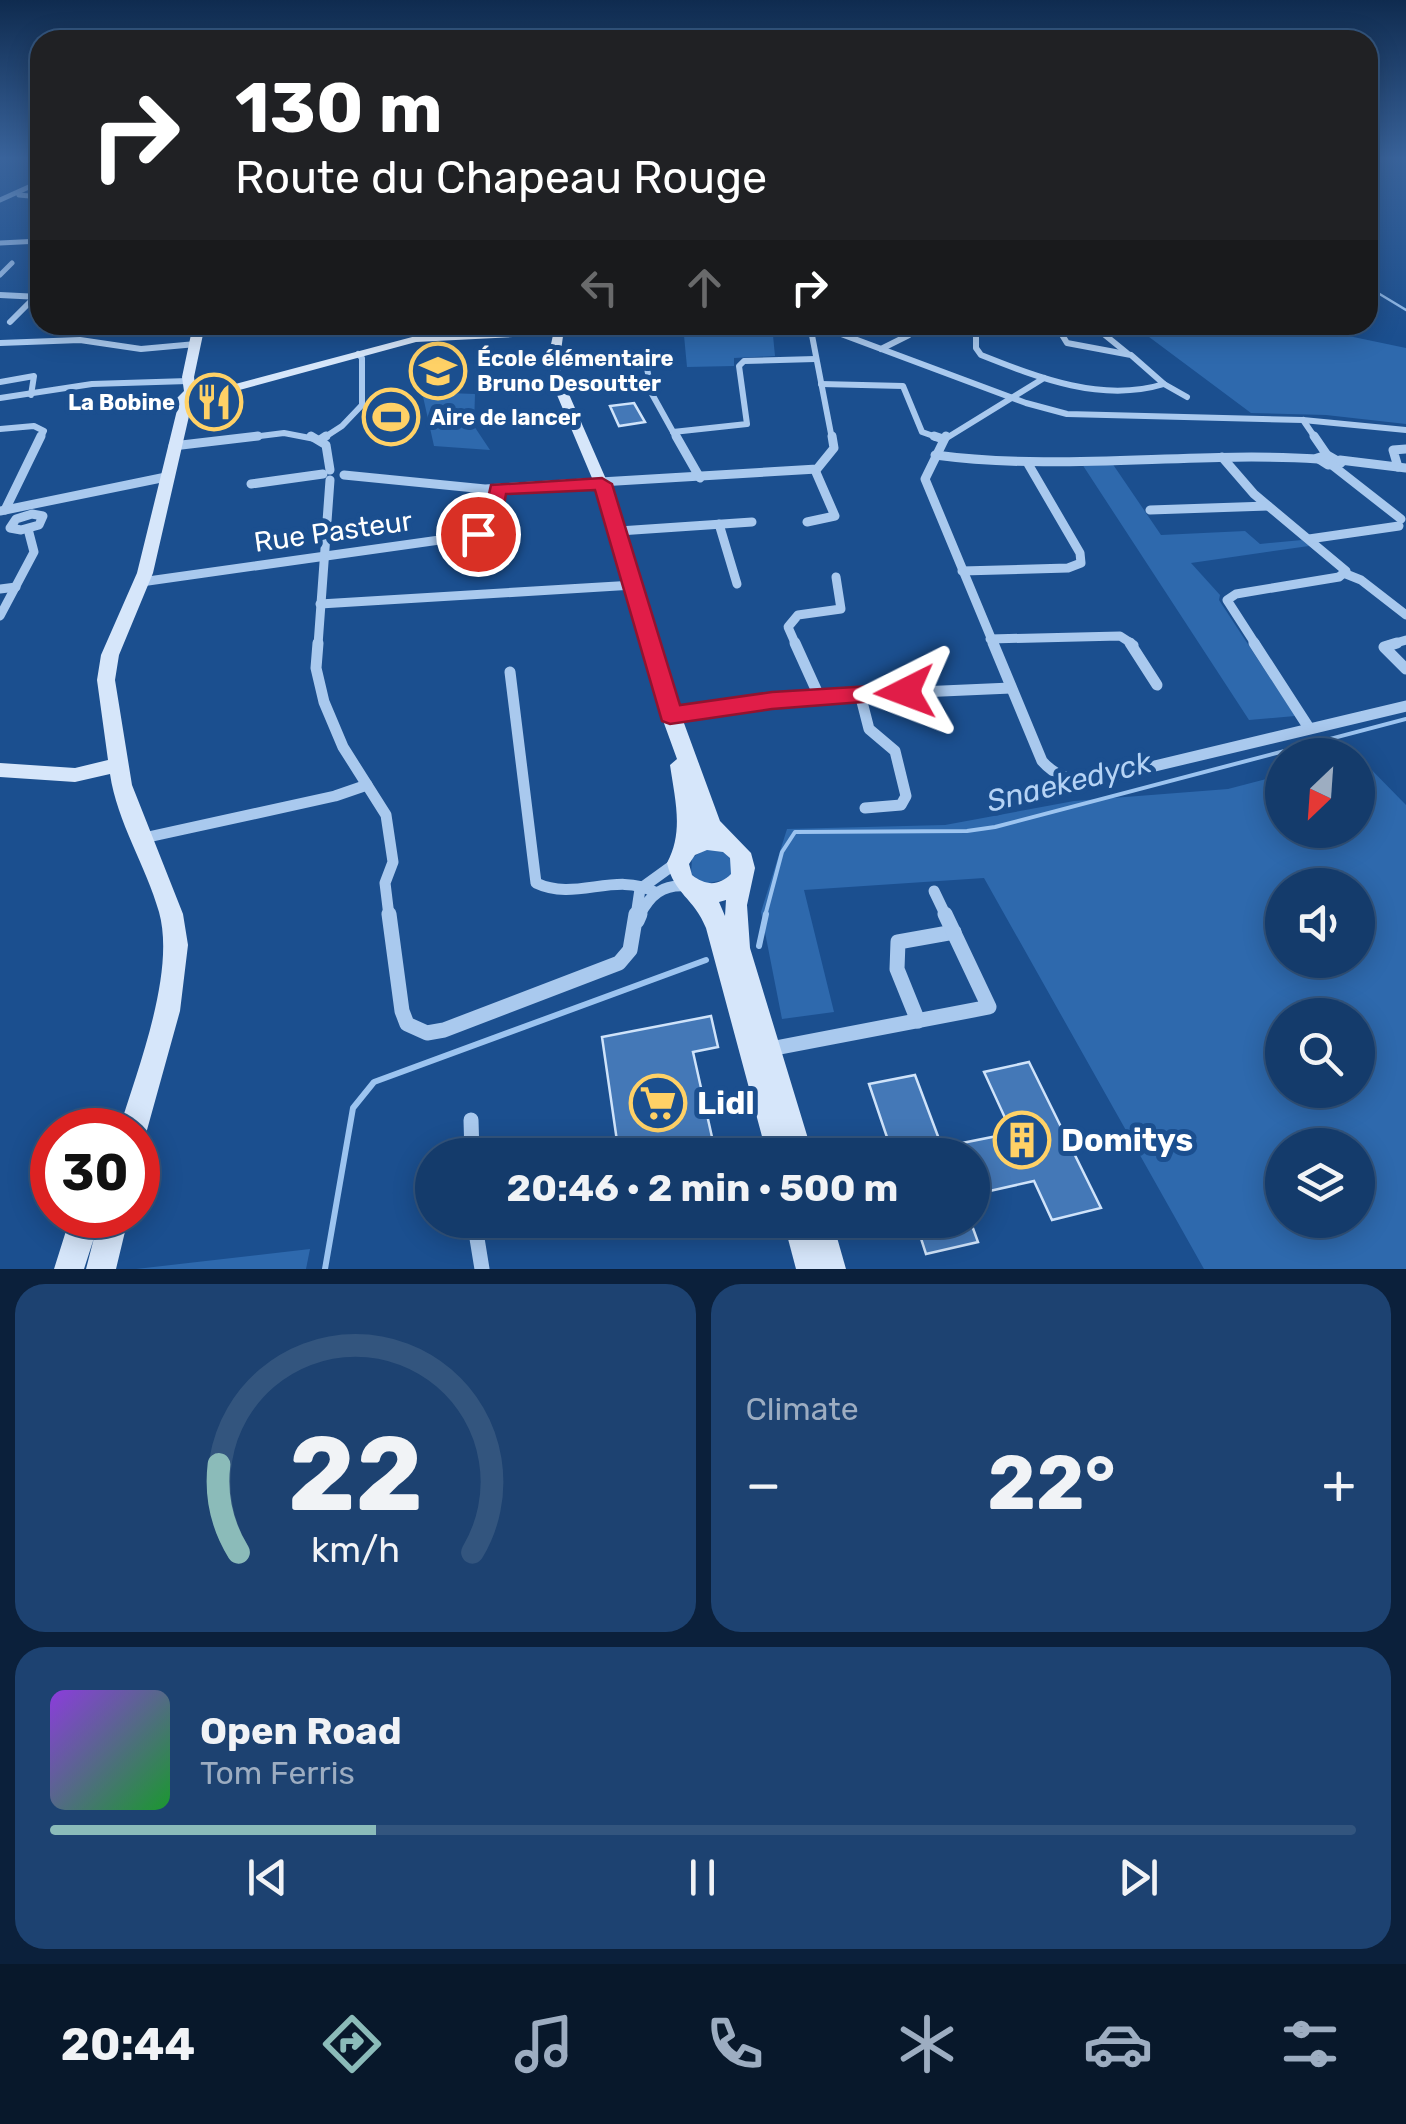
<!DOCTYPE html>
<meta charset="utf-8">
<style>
:root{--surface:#143b6b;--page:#1d4271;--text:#f1f3f6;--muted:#9dadc1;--line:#33557e;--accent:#8bbbb9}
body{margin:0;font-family:Rubik,sans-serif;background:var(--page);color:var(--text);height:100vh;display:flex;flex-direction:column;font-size:38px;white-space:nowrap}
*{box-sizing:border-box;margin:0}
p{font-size:32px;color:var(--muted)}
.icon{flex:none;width:55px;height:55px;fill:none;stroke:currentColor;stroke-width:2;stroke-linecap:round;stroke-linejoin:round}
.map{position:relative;height:1269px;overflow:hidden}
.details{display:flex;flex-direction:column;gap:15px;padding:15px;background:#0b203b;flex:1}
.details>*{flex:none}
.banner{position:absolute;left:30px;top:30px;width:1348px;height:305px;border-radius:30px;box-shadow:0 5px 25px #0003,0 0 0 2px var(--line);background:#202124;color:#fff;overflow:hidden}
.needle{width:65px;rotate:205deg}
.buttons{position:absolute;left:1265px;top:738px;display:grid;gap:20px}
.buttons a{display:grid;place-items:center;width:110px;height:110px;border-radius:50%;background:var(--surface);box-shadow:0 5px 25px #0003,0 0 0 2px var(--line);font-size:50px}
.speed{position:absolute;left:30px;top:1108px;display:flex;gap:20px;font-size:50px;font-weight:700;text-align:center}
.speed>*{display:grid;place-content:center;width:130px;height:130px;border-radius:50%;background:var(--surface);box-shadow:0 5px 25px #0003,0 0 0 2px var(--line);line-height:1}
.speed .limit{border:15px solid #d22;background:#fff;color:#111}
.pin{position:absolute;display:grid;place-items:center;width:85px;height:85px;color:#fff;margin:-42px;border:5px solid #fff;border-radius:50%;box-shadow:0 2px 10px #0007}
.me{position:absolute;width:110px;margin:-55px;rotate:267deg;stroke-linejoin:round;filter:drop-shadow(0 0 8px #0008)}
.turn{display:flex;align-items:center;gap:35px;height:210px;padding:0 40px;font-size:45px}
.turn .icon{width:130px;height:130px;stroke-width:2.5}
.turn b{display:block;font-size:70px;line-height:85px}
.lanes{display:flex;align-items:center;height:95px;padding:0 40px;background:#0003;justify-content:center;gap:50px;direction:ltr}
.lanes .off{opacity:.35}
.big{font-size:75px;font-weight:700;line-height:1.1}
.details .widget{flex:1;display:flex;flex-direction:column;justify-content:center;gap:15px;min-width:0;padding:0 35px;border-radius:30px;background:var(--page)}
.details .dial{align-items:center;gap:0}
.dial svg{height:260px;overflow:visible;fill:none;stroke:var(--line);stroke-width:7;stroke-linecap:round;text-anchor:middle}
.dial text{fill:var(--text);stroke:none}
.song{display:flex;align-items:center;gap:30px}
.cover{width:120px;height:120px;border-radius:15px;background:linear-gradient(135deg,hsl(270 70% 55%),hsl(130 70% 35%))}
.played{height:10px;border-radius:5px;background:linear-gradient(90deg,var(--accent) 25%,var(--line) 25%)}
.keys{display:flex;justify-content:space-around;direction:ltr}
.heat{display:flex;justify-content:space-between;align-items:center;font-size:55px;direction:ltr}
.details .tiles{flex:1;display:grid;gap:15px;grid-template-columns:1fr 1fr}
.widget:last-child{grid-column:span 2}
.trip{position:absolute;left:415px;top:1138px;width:575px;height:100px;border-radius:50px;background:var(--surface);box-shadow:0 5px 25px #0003,0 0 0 2px var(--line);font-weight:700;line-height:100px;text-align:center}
.menu{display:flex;height:160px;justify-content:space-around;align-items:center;background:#08182b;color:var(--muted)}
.menu .icon{width:70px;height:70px}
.menu .active{color:var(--accent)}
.menu b{font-size:45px;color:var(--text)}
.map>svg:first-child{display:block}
.green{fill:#2e69ad;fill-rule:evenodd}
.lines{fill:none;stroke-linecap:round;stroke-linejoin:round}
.stream-far2{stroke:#9cc4f0;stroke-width:2.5}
.stream-far1{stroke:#9cc4f0;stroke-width:4}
.stream{stroke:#9cc4f0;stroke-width:6}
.building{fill:#4478b7;stroke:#cfe3fa;stroke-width:2.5}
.street-far4{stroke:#a9c9ee;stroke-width:5}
.street-far3{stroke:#a9c9ee;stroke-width:6}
.street-far2{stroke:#a9c9ee;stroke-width:9}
.street-far1{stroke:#a9c9ee;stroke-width:11}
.street{stroke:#a9c9ee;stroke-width:15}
.secondary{fill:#d6e6fa;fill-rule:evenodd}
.route{fill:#e11d48;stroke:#92132f;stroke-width:2.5}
.labels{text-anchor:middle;stroke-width:10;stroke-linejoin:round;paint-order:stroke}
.far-poi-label{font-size:22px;font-weight:bold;fill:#fff;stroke:#1b4f8f;text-anchor:start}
.street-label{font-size:28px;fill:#fff;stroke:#1b4f8f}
.water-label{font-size:30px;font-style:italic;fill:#b5d3f5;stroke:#1b4f8f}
.near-poi-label{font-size:32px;font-weight:bold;fill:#fff;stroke:#1b4f8f;text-anchor:start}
</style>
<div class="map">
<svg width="1406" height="1269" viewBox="0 0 1406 1269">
<rect width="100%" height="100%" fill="#1b4f8f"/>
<!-- green -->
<g class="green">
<path d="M683,325H772L775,356L734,358V366L687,367Z"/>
<path d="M1133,325H1296L1406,348V424L1326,415L1251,413Z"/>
<path d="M422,392L475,394L474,426L490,450L434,446Z"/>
<path d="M1112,463L1161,535L1245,531L1260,544L1302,540L1309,546L1191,563L1220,595L1219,600L1295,716L1249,720L1082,464Z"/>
<path d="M1358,756L1406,805V1269H1204L984,878L804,890L834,1012L782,1019L761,912L787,829L945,825L1074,801L1228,789L1282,775V830H1358ZM1282,885H1358V960H1282ZM1282,1015H1358V1090H1282ZM1282,1145H1358V1220H1282Z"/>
<path d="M705,849L722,850L730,856L733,872L728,879L704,884L691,874L692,858Z"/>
<path d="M310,1249L306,1269H136Z"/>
</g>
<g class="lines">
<!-- stream-far2 -->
<path class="stream-far2" d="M1368,287L1406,310"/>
<!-- stream-far1 -->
<path class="stream-far1" d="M765,916L782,852L795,832L967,831L995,827L1406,719"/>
<!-- stream -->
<g class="stream">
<path d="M759,946L766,914"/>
<path d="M325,1269L353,1108L374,1082L706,960"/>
</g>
</g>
<!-- building -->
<g class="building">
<path d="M634,403L645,422L619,426L610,406Z"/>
<path d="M711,1016L718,1047L693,1052L716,1155H619L602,1037Z"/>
<path d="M1029,1062L1101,1208L1052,1220L1034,1181L972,1195V1155H893L869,1084L915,1075L942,1147L1012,1133L984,1072Z"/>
<path d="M915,1220H970L978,1242L926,1254Z"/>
</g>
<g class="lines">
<!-- street-far4 -->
<g class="street-far4">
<path d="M19,195L40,197"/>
<path d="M0,200L40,182"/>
<path d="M0,243L40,241"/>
<path d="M0,275L12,263"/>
</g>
<!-- street-far3 -->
<g class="street-far3">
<path d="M0,295L40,297"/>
<path d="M10,322L34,298"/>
<path d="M810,325L832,439"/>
<path d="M817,325L1026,403L1067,414L1303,420L1406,430"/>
<path d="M976,325V348L981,355C1039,378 1102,403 1164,384L1131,355L1067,343L1056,325"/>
<path d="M1057,328L1100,331L1127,353"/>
<path d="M454,334L462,325"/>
<path d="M0,343L80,340L141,349L196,344"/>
<path d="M881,349L909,335L913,325"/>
<path d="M644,353L652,394L677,439"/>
<path d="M0,382L34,376L31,395"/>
<path d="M821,384L903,386L922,432L942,439"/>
<path d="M1164,384L1187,397"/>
<path d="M0,398L92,384L188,381"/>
<path d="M1303,420L1316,439"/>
<path d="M0,429L34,426L44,431L40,439"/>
<path d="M673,432L747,424L739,366L744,361L815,359"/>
<path d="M236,439L284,433L315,439"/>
<path d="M322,439L342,426L362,405V358L358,354"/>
<path d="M945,439L1044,378"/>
</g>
<!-- street-far2 -->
<g class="street-far2">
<path d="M311,436L326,445L330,470"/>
<path d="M676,436L700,478"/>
<path d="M934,436L943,439"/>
<path d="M946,436L925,479L994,645"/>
<path d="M1314,436L1327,455"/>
<path d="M320,440L326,436"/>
<path d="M173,446L258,436"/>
<path d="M935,455C1062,472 1190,451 1318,459"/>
<path d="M1327,455L1341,463L1328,465L1317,458Z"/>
<path d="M1222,457L1254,494L1346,571L1339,577L1236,594L1227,600L1256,645"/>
<path d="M1340,460L1406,468"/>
<path d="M1332,465L1401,519"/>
<path d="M1398,467L1393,450L1406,449"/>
<path d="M344,475L485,489L817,469L834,448L832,436"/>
<path d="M251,484L323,474"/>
<path d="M5,510L41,436"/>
<path d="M1150,510L1268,506"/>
<path d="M0,511L166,477"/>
<path d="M32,514L43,516L39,525L21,530L10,528L16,519Z"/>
<path d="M807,522L835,516L815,470"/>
<path d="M719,524L737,584"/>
<path d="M619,531L752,522"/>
<path d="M1309,539L1399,526"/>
<path d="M962,571L1068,568L1081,563L1080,553L1027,462"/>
<path d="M1346,574L1361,580L1406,615"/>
<path d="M141,582L475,535L493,523L498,489"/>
<path d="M0,589L16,587"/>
<path d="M320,604L634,585"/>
<path d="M0,616L34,552L28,529"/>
<path d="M990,639L1120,636L1134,645"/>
<path d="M318,645L330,480"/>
<path d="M796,645L788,627L798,615L841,609L836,577"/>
<path d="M1389,645L1406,640"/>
</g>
<!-- street-far1 -->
<g class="street-far1">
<path d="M318,643L316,668L324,702L343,747L386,815L393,862L385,883L389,916"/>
<path d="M795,643L819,696"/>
<path d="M993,643L1042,761C1056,777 1072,781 1092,781L1406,706"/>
<path d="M1130,643L1157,685"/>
<path d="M1254,643L1309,728"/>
<path d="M1397,643L1384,647L1406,669"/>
<path d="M510,672L536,883C576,902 615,871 655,892"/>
<path d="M860,694L869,729L895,751L906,796L901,805L865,808"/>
<path d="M671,715L828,696L1011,688"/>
<path d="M139,839L335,796L367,785"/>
<path d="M934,891L946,916"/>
<path d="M636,916L640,889L676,863"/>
<path d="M639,916C650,895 662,884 687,886"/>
</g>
<!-- street -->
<g class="street">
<path d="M389,914L402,1011L407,1024L427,1033L444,1030L619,963L630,950L636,914"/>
<path d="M637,921L640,914"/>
<path d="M918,1021L897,969L898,942L954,932"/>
<path d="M770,1049L989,1007L945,914"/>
<path d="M471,1120L472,1155"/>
<path d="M474,1220L482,1269"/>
</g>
<!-- secondary -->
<g class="secondary">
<path d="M193,325H205L194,377L196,392L194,395L416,336L564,329L560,358L561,376L619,509L681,715L720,821L751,853L755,868L747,905L750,948L813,1155H767L706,928C694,898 674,894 667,863C684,831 675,800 670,765L677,759L661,715L605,509L549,376L548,358L553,335L416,342L192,403L153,573L119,655L115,680L132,785L183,914L188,945L180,1011L147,1130L143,1140L138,1142V1130H119C137,1070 176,973 159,912C146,866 117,822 110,774L75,782L0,777V763L75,768L108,760L97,680L101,655L137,573L179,402L176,399L184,391L182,377ZM707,850L723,852L730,858L731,874C719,886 706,886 692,875L689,864L695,855ZM726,900L725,916L719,902Z"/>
<path d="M71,1215H129L116,1269H86L94,1238L84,1269H54Z"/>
<path d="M783,1220H832L846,1269H796Z"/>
</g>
</g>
<!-- sky -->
<linearGradient id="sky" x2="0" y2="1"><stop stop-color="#0f2b4f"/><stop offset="0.47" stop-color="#39639b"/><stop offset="1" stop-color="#39639b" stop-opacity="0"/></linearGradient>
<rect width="1406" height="336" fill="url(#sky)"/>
<!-- route -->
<path class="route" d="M602,478L612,484L680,705L772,692L905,684L914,686L917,692L914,698L772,709L670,724L662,721L595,490L506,494L500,527L478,540L467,534L483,521L491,485Z"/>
<!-- icons -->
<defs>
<g id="school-ring" transform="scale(2.875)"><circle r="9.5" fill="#1b4f8f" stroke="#ffd166" stroke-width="1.5"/><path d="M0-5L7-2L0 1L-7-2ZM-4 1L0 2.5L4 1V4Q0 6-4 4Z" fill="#ffd166"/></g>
<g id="restaurant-ring" transform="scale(2.875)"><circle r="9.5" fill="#1b4f8f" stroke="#ffd166" stroke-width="1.5"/><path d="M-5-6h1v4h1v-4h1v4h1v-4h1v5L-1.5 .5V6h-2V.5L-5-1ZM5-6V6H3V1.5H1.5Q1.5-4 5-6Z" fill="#ffd166"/></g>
<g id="stadium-ring" transform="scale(2.875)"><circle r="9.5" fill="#1b4f8f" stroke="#ffd166" stroke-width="1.5"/><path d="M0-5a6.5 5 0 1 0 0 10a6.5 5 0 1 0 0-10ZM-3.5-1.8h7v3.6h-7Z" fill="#ffd166"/></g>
<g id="supermarket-ring" transform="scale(2.875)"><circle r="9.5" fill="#1b4f8f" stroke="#ffd166" stroke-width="1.5"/><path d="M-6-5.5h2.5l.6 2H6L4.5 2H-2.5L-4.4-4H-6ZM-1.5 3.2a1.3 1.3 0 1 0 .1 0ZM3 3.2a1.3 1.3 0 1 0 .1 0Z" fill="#ffd166"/></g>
<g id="building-ring" transform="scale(2.875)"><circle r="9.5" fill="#1b4f8f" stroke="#ffd166" stroke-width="1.5"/><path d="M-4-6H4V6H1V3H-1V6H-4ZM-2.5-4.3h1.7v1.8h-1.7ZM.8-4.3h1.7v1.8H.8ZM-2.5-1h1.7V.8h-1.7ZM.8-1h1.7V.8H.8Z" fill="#ffd166"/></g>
</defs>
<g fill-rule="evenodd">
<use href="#school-ring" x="438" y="371"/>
<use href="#restaurant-ring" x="214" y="402"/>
<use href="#stadium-ring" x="391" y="417"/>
<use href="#supermarket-ring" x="658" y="1103"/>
<use href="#building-ring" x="1022" y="1140"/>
</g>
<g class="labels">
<!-- far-poi labels -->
<g class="far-poi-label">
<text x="477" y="366">École élémentaire<tspan x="477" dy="25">Bruno Desoutter</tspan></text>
<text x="175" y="410" text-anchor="end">La Bobine</text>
<text x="430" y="425">Aire de lancer</text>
</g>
<!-- street labels -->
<g class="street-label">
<text transform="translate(333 531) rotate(-8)" y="10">Rue Pasteur</text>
</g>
<!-- water labels -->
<g class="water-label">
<text transform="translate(1069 782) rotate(-14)" y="10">Snaekedyck</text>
</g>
<!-- near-poi labels -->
<g class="near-poi-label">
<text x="697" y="1114">Lidl</text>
<text x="1061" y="1151">Domitys</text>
</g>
</g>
</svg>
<div class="buttons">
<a><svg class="needle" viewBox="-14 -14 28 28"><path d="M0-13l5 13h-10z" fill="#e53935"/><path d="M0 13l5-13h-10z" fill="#9dadc1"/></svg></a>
<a><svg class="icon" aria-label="sound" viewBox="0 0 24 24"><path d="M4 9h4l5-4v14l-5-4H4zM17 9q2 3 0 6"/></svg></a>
<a><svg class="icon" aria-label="search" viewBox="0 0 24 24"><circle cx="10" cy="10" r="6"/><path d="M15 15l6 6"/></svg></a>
<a><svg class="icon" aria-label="layers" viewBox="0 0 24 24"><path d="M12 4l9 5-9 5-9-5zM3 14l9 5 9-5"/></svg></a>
</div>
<div class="speed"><div class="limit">30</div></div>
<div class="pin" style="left:478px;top:534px;background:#d93025"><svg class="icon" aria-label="arrive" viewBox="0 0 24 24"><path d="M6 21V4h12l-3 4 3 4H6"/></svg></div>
<svg class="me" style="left:905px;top:692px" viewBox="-20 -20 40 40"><path d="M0-17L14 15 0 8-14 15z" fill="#e11d48" stroke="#fff" stroke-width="4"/></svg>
<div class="trip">20:46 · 2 min · 500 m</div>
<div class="banner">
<div class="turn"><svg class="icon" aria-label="right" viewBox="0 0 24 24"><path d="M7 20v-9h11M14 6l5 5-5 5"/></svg><div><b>130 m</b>Route du Chapeau Rouge</div></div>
<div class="lanes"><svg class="icon off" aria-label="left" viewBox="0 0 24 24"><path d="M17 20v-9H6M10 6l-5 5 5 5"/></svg><svg class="icon off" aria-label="ahead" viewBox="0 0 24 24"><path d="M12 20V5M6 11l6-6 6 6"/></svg><svg class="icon" aria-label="right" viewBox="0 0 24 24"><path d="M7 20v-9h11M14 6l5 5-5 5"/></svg></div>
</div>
</div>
<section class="details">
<div class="tiles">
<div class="widget dial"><svg viewBox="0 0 100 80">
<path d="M14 69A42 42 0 1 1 86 69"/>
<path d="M14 69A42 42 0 0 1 8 42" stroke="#8bbbb9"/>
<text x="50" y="56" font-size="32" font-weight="700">22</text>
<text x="50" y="72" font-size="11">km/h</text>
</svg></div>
<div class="widget"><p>Climate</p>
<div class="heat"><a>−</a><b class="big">22°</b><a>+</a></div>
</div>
<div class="widget">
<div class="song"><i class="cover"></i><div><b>Open Road</b><p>Tom Ferris</p></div></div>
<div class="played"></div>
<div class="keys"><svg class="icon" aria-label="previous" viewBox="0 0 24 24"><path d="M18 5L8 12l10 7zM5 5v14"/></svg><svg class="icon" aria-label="pause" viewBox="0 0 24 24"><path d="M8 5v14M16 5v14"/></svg><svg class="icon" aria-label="next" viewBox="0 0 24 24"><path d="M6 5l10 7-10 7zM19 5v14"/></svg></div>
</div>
</div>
</section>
<nav class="menu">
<b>20:44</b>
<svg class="icon active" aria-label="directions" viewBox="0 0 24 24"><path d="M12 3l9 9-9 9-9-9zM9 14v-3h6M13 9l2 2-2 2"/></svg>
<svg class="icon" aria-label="music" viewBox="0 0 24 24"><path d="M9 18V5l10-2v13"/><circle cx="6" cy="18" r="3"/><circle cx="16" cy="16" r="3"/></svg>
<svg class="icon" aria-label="phone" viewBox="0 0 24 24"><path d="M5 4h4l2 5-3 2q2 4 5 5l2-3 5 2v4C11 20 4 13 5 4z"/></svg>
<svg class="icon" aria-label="climate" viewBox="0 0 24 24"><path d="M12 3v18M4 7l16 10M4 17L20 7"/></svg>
<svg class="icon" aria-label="car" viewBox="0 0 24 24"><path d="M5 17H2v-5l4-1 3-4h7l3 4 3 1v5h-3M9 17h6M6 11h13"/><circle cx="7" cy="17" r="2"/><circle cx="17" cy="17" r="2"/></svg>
<svg class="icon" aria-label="filters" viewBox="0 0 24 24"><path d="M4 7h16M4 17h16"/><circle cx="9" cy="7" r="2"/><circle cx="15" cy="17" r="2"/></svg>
</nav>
